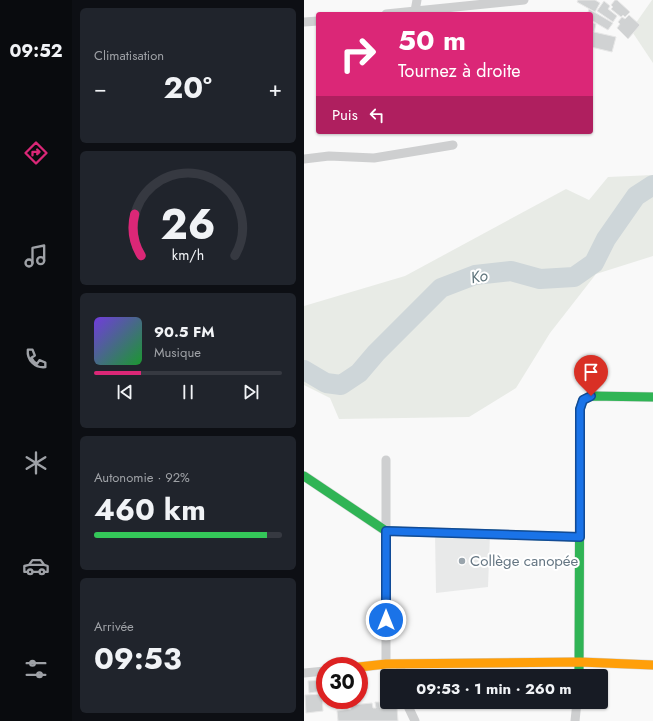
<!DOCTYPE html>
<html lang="fr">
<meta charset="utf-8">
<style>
:root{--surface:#171b24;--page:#20242c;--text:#f1f3f6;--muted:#9ea1a6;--line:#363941;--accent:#db2777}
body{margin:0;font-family:Jost,sans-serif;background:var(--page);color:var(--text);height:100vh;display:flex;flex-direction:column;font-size:15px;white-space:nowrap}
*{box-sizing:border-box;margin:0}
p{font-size:13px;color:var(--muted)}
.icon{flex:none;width:22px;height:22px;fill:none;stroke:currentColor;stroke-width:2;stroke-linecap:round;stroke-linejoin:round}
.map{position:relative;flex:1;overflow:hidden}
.panel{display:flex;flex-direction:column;gap:8px;padding:8px;background:#0d0f14;width:232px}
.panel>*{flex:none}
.banner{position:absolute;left:12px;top:12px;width:277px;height:122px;border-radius:4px;box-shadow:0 1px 3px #0004;background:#db2777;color:#fff;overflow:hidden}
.speed{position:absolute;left:12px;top:657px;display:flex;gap:8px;font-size:20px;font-weight:700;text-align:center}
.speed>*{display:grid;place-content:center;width:52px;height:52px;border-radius:50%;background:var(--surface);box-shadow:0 1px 3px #0004;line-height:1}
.speed .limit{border:6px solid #d22;background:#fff;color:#111}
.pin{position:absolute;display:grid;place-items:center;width:34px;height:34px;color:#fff;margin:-41px -17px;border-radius:50% 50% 50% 0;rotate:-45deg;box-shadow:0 0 4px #0007}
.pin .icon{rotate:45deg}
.me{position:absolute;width:44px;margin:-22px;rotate:0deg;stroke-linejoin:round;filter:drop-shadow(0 0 3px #0008)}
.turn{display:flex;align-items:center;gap:14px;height:84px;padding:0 16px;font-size:18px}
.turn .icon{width:52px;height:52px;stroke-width:2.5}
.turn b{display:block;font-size:28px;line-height:34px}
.then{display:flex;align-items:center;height:38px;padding:0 16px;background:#0003;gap:8px;font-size:15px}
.big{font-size:30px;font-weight:700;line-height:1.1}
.panel .widget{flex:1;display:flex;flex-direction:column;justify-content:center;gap:6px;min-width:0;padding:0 14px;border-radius:6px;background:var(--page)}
.panel .dial{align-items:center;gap:0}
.dial svg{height:104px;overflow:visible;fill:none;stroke:var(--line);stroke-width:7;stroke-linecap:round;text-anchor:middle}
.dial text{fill:var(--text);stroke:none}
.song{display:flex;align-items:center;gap:12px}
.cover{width:48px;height:48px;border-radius:6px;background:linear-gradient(135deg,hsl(260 70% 55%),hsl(130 70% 35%))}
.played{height:4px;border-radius:2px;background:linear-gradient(90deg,var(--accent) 25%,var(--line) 25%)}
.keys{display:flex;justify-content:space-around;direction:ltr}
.heat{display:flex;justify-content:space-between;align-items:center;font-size:22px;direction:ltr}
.charge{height:6px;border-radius:3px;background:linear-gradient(90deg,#34c759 92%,var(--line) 0)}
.trip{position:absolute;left:76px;top:669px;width:228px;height:40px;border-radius:4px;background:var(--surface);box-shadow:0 1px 3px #0004;font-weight:700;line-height:40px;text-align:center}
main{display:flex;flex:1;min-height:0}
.menu{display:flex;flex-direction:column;width:72px;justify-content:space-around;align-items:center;background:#090b0e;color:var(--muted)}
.menu .icon{width:28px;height:28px}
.menu .current{color:var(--accent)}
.menu b{font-size:18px;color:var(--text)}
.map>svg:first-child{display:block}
.built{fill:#e8e9e9}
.green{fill:#e8ebe6}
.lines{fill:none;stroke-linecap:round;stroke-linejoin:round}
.river{stroke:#ced6d9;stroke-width:20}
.building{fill:#d0d2d3;stroke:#e8e8e8}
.fast-casing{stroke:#d5d6d7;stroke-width:10}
.slow-casing{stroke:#d5d6d7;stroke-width:10}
.street{stroke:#cecfd0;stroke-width:9}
.fast{stroke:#30b455;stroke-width:9}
.slow{stroke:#ff9f0a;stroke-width:9}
.route-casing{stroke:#114b97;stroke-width:10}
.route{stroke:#1a73e8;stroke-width:7}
.poi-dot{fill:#99a4ac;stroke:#fff;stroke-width:1.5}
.labels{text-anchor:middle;stroke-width:4;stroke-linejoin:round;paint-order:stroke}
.poi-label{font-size:15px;fill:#657683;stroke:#fff;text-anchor:start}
.water-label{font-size:16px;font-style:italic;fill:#60757c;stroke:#fff}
</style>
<main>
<nav class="menu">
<b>09:52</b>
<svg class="icon current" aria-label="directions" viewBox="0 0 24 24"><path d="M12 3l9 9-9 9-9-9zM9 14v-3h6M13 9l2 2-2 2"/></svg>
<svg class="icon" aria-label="music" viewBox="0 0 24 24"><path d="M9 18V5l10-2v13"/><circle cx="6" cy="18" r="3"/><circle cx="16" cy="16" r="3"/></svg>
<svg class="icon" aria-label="phone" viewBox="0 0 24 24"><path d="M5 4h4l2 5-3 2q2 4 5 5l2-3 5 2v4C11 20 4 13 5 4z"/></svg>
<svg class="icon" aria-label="climate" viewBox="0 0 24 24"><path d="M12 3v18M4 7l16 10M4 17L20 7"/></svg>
<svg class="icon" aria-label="car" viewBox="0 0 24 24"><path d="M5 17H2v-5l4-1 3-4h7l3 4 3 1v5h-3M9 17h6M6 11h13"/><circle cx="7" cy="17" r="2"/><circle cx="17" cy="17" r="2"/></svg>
<svg class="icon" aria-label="filters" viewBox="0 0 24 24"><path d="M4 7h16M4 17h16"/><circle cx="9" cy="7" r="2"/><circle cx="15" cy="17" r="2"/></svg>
</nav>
<section class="panel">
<div class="widget"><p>Climatisation</p>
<div class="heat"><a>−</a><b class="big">20°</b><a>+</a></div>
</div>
<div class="widget dial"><svg viewBox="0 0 100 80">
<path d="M14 69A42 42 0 1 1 86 69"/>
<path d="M14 69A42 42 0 0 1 9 37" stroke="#db2777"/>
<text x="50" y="56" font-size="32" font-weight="700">26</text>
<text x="50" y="72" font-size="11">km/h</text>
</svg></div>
<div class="widget">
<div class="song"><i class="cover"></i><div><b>90.5 FM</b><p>Musique</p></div></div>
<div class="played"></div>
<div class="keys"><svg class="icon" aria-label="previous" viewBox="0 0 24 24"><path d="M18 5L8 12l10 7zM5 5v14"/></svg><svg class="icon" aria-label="pause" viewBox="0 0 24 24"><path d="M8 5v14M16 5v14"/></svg><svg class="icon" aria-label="next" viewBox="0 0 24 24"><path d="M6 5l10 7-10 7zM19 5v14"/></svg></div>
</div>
<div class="widget"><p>Autonomie · 92%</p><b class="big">460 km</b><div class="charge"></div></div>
<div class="widget"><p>Arrivée</p><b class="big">09:53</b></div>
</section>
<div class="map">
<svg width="349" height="721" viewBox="0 0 349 721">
<rect width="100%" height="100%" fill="#f9f9f9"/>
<!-- built -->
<path class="built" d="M131,533L186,534L184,587L132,593Z"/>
<!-- green -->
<g class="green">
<path d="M348,0H349V63L327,30Z"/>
<path d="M349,175V256L292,274L246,333L212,388L165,417L35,419L26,398L0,385V306L101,276L262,189L285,200L304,177Z"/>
</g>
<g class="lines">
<!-- river -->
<path class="river" d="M0,370L22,383L37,385L55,373L72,353L137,288L171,275L207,271L236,279L270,277L290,263L302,239L332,196L349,185"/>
</g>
<!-- building -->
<g class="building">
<path d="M274,0H291L296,3L291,12L273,2Z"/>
<path d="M311,0H313L326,12L321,17L319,15L317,17L307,9L309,7L307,5Z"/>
<path d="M300,1L306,6L304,9L313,16L309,22L293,11Z"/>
<path d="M285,9L309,23L304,30L287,20V14L284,12Z"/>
<path d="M325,15L336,25L324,39L313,28L316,24L314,22L318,17L321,19Z"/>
<path d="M287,22L292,24L290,32L312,37L308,52L287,47Z"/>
<path d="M17,680L18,691L5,693L4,681Z"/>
<path d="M18,694L19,711L2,713L1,695Z"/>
<path d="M71,702H75L76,708L78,707V702H82V708L85,707L84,702H88L89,708L93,707L94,721H34L33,711L47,709V705L68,703L69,708H72Z"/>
</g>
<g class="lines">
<!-- fast casing -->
<g class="fast-casing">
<g id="fast">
<path d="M0,476L82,531L276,537"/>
<path d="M275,676L276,409L279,400L287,396L349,397"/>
</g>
</g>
<!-- slow casing -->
<g class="slow-casing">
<path id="slow" d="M55,667L82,664L276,662L349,665"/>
</g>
<!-- street -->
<g class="street">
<path d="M111,11L113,0"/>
<path d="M82,14L220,0"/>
<path d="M0,22L14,21"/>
<path d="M0,159L25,156L70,158L149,145"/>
<path d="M82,460V664"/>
<path d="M96,664L98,676"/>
<path d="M0,673L21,671"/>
<path d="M102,702L111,721"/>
<path d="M271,721L273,702"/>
</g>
<!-- fast -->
<use href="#fast" class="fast"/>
<!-- slow -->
<use href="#slow" class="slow"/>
</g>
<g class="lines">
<!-- route casing -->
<g class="route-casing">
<path id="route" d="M82,620V531L276,537V409L279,400L287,396"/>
</g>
<!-- route -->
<use href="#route" class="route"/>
</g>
<!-- markers -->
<circle class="poi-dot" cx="158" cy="561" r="4"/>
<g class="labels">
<!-- poi labels -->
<g class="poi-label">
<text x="166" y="566">Collège canopée</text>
</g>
<!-- water labels -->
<g class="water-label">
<text transform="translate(175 276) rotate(-12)" y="6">Ko</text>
</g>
</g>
</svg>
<div class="speed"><div class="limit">30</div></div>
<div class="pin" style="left:287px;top:396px;background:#d93025"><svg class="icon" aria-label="arrive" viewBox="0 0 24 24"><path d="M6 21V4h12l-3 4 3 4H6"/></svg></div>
<svg class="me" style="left:82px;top:620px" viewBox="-20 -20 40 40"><circle r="17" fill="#1a73e8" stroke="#fff" stroke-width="3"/><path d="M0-11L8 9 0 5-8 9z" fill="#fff"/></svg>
<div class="trip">09:53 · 1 min · 260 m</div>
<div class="banner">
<div class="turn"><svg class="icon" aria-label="right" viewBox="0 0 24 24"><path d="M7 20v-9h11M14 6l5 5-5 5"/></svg><div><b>50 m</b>Tournez à droite</div></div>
<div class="then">Puis<svg class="icon" aria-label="left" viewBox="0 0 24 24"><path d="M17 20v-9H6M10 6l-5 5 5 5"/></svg></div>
</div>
</div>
</main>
